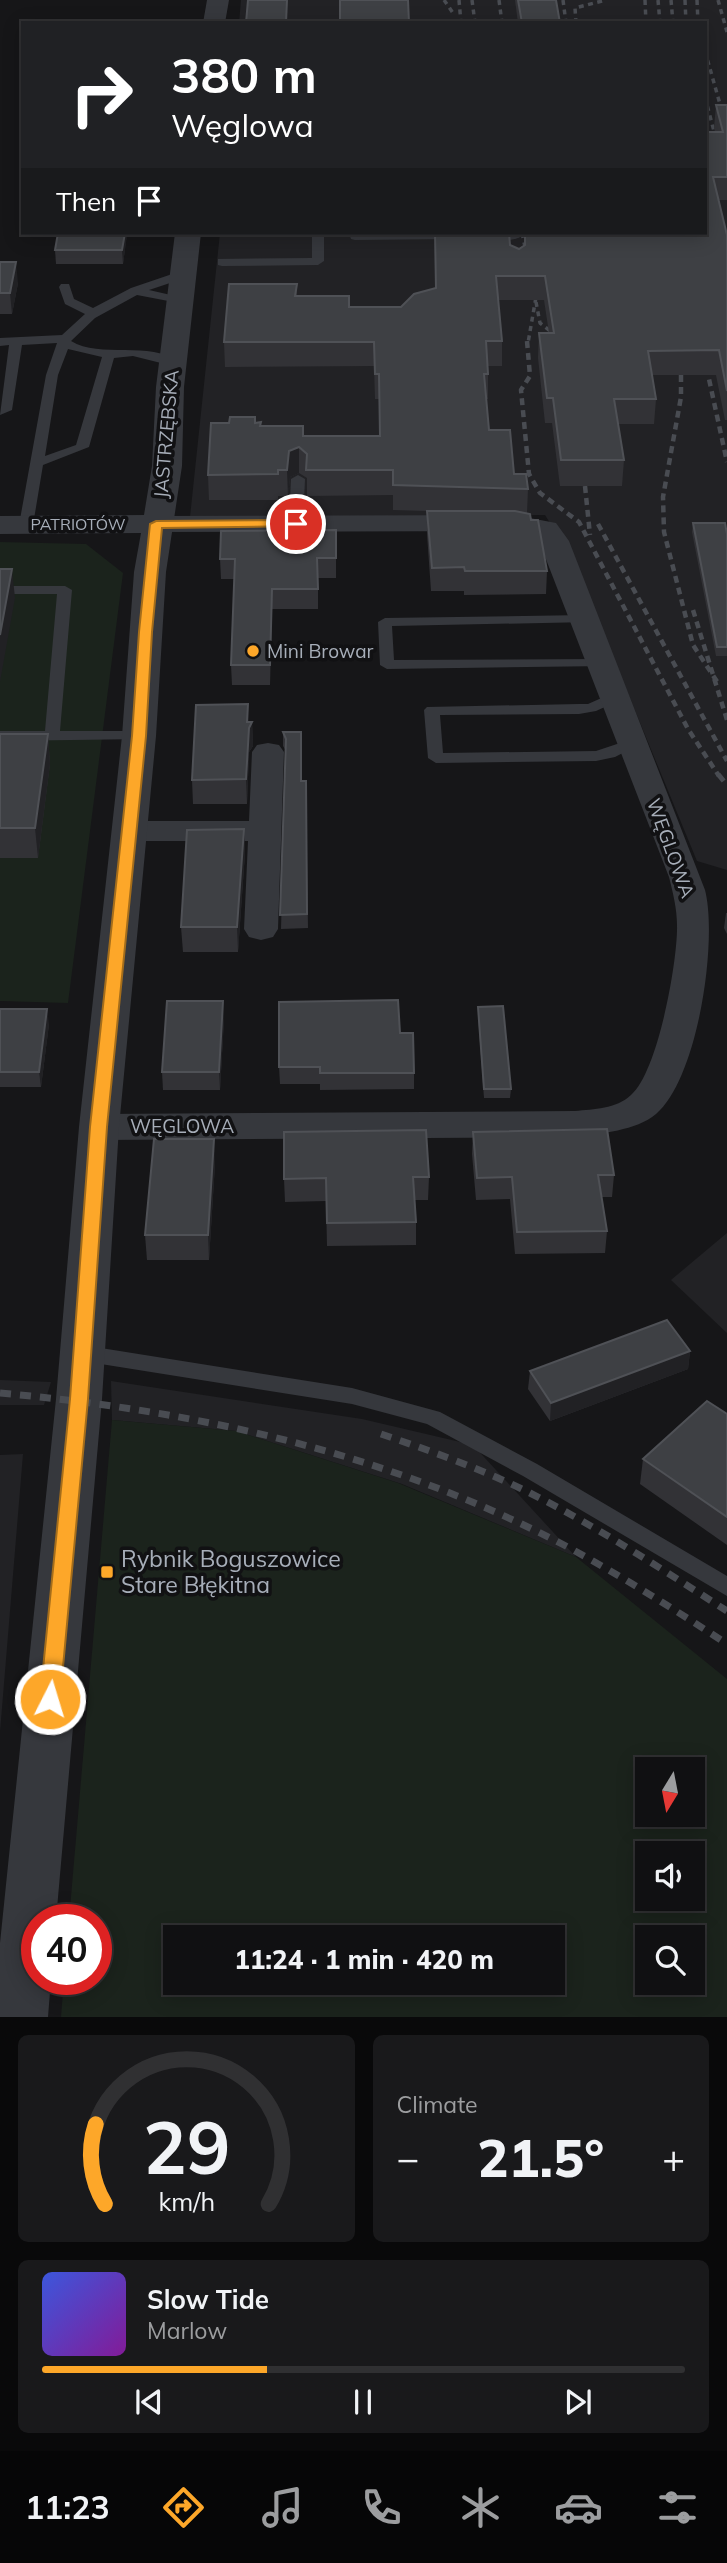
<!DOCTYPE html>
<meta charset="utf-8">
<style>
:root{--surface:#101012;--page:#19191b;--text:#f1f3f6;--muted:#9c9d9f;--line:#303032;--accent:#fda729}
body{margin:0;font-family:Mulish,sans-serif;background:var(--page);color:var(--text);height:100vh;display:flex;flex-direction:column;font-size:26px;white-space:nowrap}
*{box-sizing:border-box;margin:0}
p{font-size:23px;color:var(--muted)}
.icon{flex:none;width:38px;height:38px;fill:none;stroke:currentColor;stroke-width:2;stroke-linecap:round;stroke-linejoin:round}
.map{position:relative;height:2017px;overflow:hidden}
.drawer{display:flex;flex-direction:column;gap:18px;padding:18px;background:#09090a;flex:1}
.drawer>*{flex:none}
.banner{position:absolute;left:21px;top:21px;width:686px;height:214px;border-radius:0px;box-shadow:0 4px 18px #0003,0 0 0 2px var(--line);background:#202124;color:#fff;overflow:hidden}
.needle{width:46px;rotate:190deg}
.fabs{position:absolute;left:635px;top:1757px;display:grid;gap:14px}
.fabs a{display:grid;place-items:center;width:70px;height:70px;border-radius:0px;background:var(--surface);box-shadow:0 4px 18px #0003,0 0 0 2px var(--line);font-size:35px}
.speed{position:absolute;left:21px;top:1904px;display:flex;gap:14px;font-size:35px;font-weight:700;text-align:center}
.speed>*{display:grid;place-content:center;width:91px;height:91px;border-radius:50%;background:var(--surface);box-shadow:0 4px 18px #0003,0 0 0 2px var(--line);line-height:1}
.speed .limit{border:10px solid #d22;background:#fff;color:#111}
.pin{position:absolute;display:grid;place-items:center;width:60px;height:60px;color:#fff;margin:-30px;border:4px solid #fff;border-radius:50%;box-shadow:0 2px 7px #0007}
.me{position:absolute;width:77px;margin:-38px;rotate:5deg;stroke-linejoin:round;filter:drop-shadow(0 0 5px #0008)}
.turn{display:flex;align-items:center;gap:24px;height:147px;padding:0 35px;font-size:32px}
.turn .icon{width:91px;height:91px;stroke-width:2.5}
.turn b{display:block;font-size:49px;line-height:60px}
.then{display:flex;align-items:center;height:66px;padding:0 35px;background:#0003;gap:14px;font-size:26px}
.big{font-size:52px;font-weight:800;line-height:1.1}
.drawer .tile{flex:1;display:flex;flex-direction:column;justify-content:center;gap:10px;min-width:0;padding:0 24px;border-radius:10px;background:var(--page)}
.drawer .dial{align-items:center;gap:0}
.dial svg{height:182px;overflow:visible;fill:none;stroke:var(--line);stroke-width:7;stroke-linecap:round;text-anchor:middle}
.dial text{fill:var(--text);stroke:none}
.song{display:flex;align-items:center;gap:21px}
.cover{width:84px;height:84px;border-radius:10px;background:linear-gradient(135deg,hsl(230 70% 55%),hsl(290 70% 35%))}
.played{height:7px;border-radius:4px;background:linear-gradient(90deg,var(--accent) 35%,var(--line) 35%)}
.keys{display:flex;justify-content:space-around;direction:ltr}
.heat{display:flex;justify-content:space-between;align-items:center;font-size:38px;direction:ltr}
.drawer .tiles{flex:1;display:grid;gap:18px;grid-template-columns:1fr 1fr}
.tile:last-child{grid-column:span 2}
.trip{position:absolute;left:163px;top:1925px;width:402px;height:70px;border-radius:0px;background:var(--surface);box-shadow:0 4px 18px #0003,0 0 0 2px var(--line);font-weight:800;line-height:70px;text-align:center}
.tabs{display:flex;height:112px;justify-content:space-around;align-items:center;background:#060607;color:var(--muted)}
.tabs .icon{width:49px;height:49px}
.tabs .current{color:var(--accent)}
.tabs b{font-size:32px;color:var(--text)}
.map>svg:first-child{display:block}
.built{fill:#222225}
.green{fill:#1b231c;fill-rule:evenodd}
.lines{fill:none;stroke-linecap:round;stroke-linejoin:round}
.service{fill:#36383d;fill-rule:evenodd}
.minor{fill:#36383d;fill-rule:evenodd}
.tertiary{fill:#36383d;fill-rule:evenodd}
.rail-far3{stroke:#494c52;stroke-width:3.5;stroke-dasharray:5 4.5;stroke-linecap:butt}
.rail-far2{stroke:#494c52;stroke-width:4.5;stroke-dasharray:7 5;stroke-linecap:butt}
.rail-far1{stroke:#494c52;stroke-width:5;stroke-dasharray:9 7;stroke-linecap:butt}
.rail{stroke:#494c52;stroke-width:7;stroke-dasharray:11 9;stroke-linecap:butt}
.wall{fill:#323236}
.shaded-wall{fill:#212124}
.building{fill:#3e4044;stroke:#4f5156;stroke-width:2}
.route{fill:#fda729;stroke:#a46d1b;stroke-width:2}
.poi-dot{fill:#fda729;stroke:#111113;stroke-width:2.5}
.labels{text-anchor:middle;stroke-width:7;stroke-linejoin:round;paint-order:stroke}
.far-street-label{font-size:16px;fill:#a7aeb9;stroke:#111113}
.street-label{font-size:19px;fill:#a7aeb9;stroke:#111113}
.poi-label{font-size:19px;fill:#a7aeb9;stroke:#111113;text-anchor:start}
.near-poi-label{font-size:23px;fill:#a7aeb9;stroke:#111113;text-anchor:start}
</style>
<div class="map">
<svg width="727" height="2017" viewBox="0 0 727 2017">
<rect width="100%" height="100%" fill="#161618"/>
<!-- built -->
<g class="built">
<path d="M241,0H727V870L697,861L573,560L545,515L190,517L220,233H705V23H239Z"/>
<path d="M727,1233V1333L671,1280Z"/>
<path d="M0,1380L51,1382L44,1405H0Z"/>
<path d="M111,1381L362,1419L473,1445L576,1557L402,1484L236,1431L112,1420Z"/>
<path d="M23,1454L0,1732V1455Z"/>
</g>
<!-- green -->
<g class="green">
<path d="M0,542L86,544L123,573L68,1003L0,1001Z"/>
<path d="M112,1420L236,1431L398,1483L576,1557L727,1679V2017H61L64,1979H96V1920H69ZM648,1769H693V1815H648ZM648,1853H693V1899H648ZM175,1937H553V1983H175ZM648,1937H693V1983H648Z"/>
</g>
<g class="lines">
<!-- service -->
<g class="service">
<path d="M182,233H324V261L318,265L222,266L218,265V259L312,258V236H188Z"/>
<path d="M349,233H457L462,236L456,239L355,240L351,239Z"/>
<path d="M486,233H517L522,236C513,242 490,242 481,236Z"/>
<path d="M184,270L188,271V277L149,290L184,298V304L137,295L95,318L71,341C100,359 150,340 179,362L173,366L133,356L114,358L89,447L43,465L33,525L31,528H21L19,525L46,375L57,343L22,345L12,410L0,415L9,345L0,346V338L62,335L85,314L65,304L59,287L61,284H69L74,299L93,308L131,288ZM68,349L102,357L76,445L45,456L58,375Z"/>
<path d="M298,475L305,479L303,524L296,528L289,524L291,479Z"/>
<path d="M0,586H65L72,590L60,731H139L144,733L147,736L144,739L0,741V731H45L57,594H0Z"/>
<path d="M585,615L592,619L590,622L392,626L394,660L602,659L609,663L607,666L387,669L380,665L378,622L385,618Z"/>
<path d="M615,692L623,697L620,700L596,711L579,714L440,715L443,753L596,751L632,739L640,744L615,757L596,761L436,763L428,758L424,710L427,707L579,704H588Z"/>
<path d="M82,1345L352,1388L440,1412L537,1464L727,1576V1596L523,1476L427,1424L352,1404L82,1361L75,1358L72,1353L75,1348Z"/>
</g>
<!-- minor -->
<g class="minor">
<path d="M514,515L556,523L569,541L705,890C718,941 698,1078 656,1114C636,1131 601,1133 575,1137L99,1140L86,1136L81,1127L86,1118L99,1114L575,1111C594,1109 616,1109 631,1095C658,1072 678,960 677,925C677,909 673,893 669,877L537,536L514,531L156,532L146,530L142,524L146,518L156,516Z"/>
<path d="M268,743L279,745L284,752L278,929L273,937L261,940L249,937L244,929L248,841H129L118,838L113,831L118,824L129,821H249L252,752L257,745Z"/>
</g>
<!-- tertiary -->
<g class="tertiary">
<path d="M207,0H229L225,23H203Z"/>
<path d="M175,233H201L184,387L182,466L166,572L156,736L119,1127L102,1399L56,1920H37V1979H51L48,2017H0V1943L56,1399L79,1127L122,736L134,572L141,533L0,534V516L144,515L152,466L156,387Z"/>
</g>
<!-- rail-far3 -->
<g class="rail-far3">
<path d="M444,0L453,13"/>
<path d="M459,0L461,23"/>
<path d="M472,0L475,23"/>
<path d="M499,0L502,23"/>
<path d="M563,0L566,23"/>
<path d="M645,0L646,23"/>
<path d="M658,0L660,23"/>
<path d="M671,0L673,23"/>
<path d="M685,0L686,23"/>
<path d="M697,0L698,23"/>
<path d="M718,0L727,32"/>
<path d="M576,23L575,8L606,0"/>
<path d="M705,51L727,129"/>
<path d="M705,97L727,181"/>
<path d="M522,233L536,297L528,343"/>
<path d="M536,302L540,323L549,330L568,334"/>
</g>
<!-- rail-far2 -->
<g class="rail-far2">
<path d="M527,341L530,376L521,390L529,474L540,493L579,522L688,729L719,776"/>
<path d="M704,356L727,462"/>
<path d="M681,375V397L663,497L664,532L693,645L718,683"/>
<path d="M585,486L590,535"/>
<path d="M598,524L727,761"/>
<path d="M693,610L727,720"/>
</g>
<!-- rail-far1 -->
<path class="rail-far1" d="M718,774L727,785"/>
<!-- rail -->
<g class="rail">
<path d="M0,1393C198,1411 387,1453 564,1545C620,1575 674,1609 727,1644"/>
<path d="M381,1434C431,1451 482,1469 530,1493C598,1527 663,1570 727,1611"/>
</g>
</g>
<!-- wall -->
<g class="wall">
<path d="M515,0H556L560,23H518Z"/>
<path d="M716,105H727V200H719L727,235V420H725L716,375H652L656,399L654,424H618L624,460L622,486H560L552,423H545L538,358L539,333H549L544,300H498L502,341V366H488V399H486L489,430L514,474L528,489L527,513L531,520L547,571L546,594L464,595V591H431L427,534V511L393,510V495L307,496V478L299,473L290,477L288,496H278V500H209L208,475L229,423H255L261,426L304,436H380L379,399H375L374,366L225,367L224,342L297,284V296L349,307H401L435,289V233L510,245L519,249L524,246L525,233H705L715,132L714,128Z"/>
<path d="M58,233H127L123,264H56L55,250Z"/>
<path d="M0,262L18,283L12,314H0Z"/>
<path d="M693,523L727,534V656H716L692,532Z"/>
<path d="M336,530V578H318V609H272L270,685H232L231,665L235,579H221L220,559Z"/>
<path d="M248,704V722H252L253,746L249,752L247,804H193L192,780Z"/>
<path d="M283,732H301V781H306L308,928L281,929L286,751L283,746Z"/>
<path d="M0,734H48L50,764L38,858H0Z"/>
<path d="M244,829L245,853L238,952H183L181,927Z"/>
<path d="M726,913H727V934L724,928Z"/>
<path d="M478,1007L511,1089L510,1098H484L478,1016Z"/>
<path d="M0,1009L49,1024L41,1087H0Z"/>
<path d="M224,1019L220,1090H163L162,1072Z"/>
<path d="M400,1033L414,1073V1089L320,1090V1084H280L279,1067Z"/>
<path d="M473,1132L614,1175L612,1197H601L607,1231L605,1253L515,1254L510,1199L476,1200L472,1154Z"/>
<path d="M215,1164L209,1260H147L145,1235Z"/>
<path d="M429,1177L428,1200H415L416,1222V1245L327,1246L326,1201L285,1202L284,1179Z"/>
<path d="M690,1351L688,1369L550,1421L528,1389L530,1371Z"/>
<path d="M727,1414V1545L640,1484L643,1459Z"/>
</g>
<!-- shaded-wall -->
<g class="shaded-wall">
<path d="M287,0H288L287,23H286Z"/>
<path d="M124,233H127V235L123,264L122,250Z"/>
<path d="M16,262L18,283L12,314L10,293Z"/>
<path d="M299,447V473L290,477L288,496L287,470L289,451Z"/>
<path d="M12,569L15,598L0,682V635Z"/>
<path d="M272,589V609L270,685V665Z"/>
<path d="M248,704L249,728L252,722L253,746L249,752L247,804L246,779Z"/>
<path d="M48,734L50,764L38,858L35,828Z"/>
<path d="M244,829L245,853L238,952L237,927Z"/>
<path d="M223,1001L224,1019L220,1090L219,1072Z"/>
<path d="M47,1009L49,1024L41,1087L39,1072Z"/>
<path d="M214,1139L215,1164L209,1260L208,1235Z"/>
<path d="M690,1351L688,1369L550,1421L551,1403Z"/>
</g>
<!-- building -->
<g class="building">
<path d="M248,0H287L286,23H246Z"/>
<path d="M340,0H408L409,23H340Z"/>
<path d="M518,0H556L560,23H522Z"/>
<path d="M716,105H727V177H713L727,235V391L719,350L648,351L656,399H614L624,460H561L553,398H547L539,333H554L545,276H496L502,341H486L488,374H484L489,430H510L514,474H526L528,489L393,485V470H306L307,454L299,447L289,451L287,470H278V474L208,475L211,423H229L230,417H255V423L261,422L260,426H303V436H380L379,374H375L374,342H224L229,284H297L295,296H349V307H401L414,294L436,288L435,233H509L510,245L519,249L525,245V233H705V132H723Z"/>
<path d="M58,233H125L122,250H55Z"/>
<path d="M0,262H16L10,293H0Z"/>
<path d="M427,511H515L530,514L531,520H538L547,571H465L464,567L432,568Z"/>
<path d="M693,523H725L727,534V647H717Z"/>
<path d="M336,530V558H317L318,589H272L270,665H231L235,559H220L221,531Z"/>
<path d="M0,569H12L0,635Z"/>
<path d="M248,704L247,722H252L249,728L246,779L192,780L196,705Z"/>
<path d="M283,732H301V781H306L307,914L280,915L286,739Z"/>
<path d="M0,734H48L35,828H0Z"/>
<path d="M244,829L237,927H181L187,830Z"/>
<path d="M398,1000L400,1033H413L414,1073H320V1067H279V1002Z"/>
<path d="M167,1001H223L219,1072H162Z"/>
<path d="M503,1006L511,1089H484L478,1007Z"/>
<path d="M0,1009H47L39,1072H0Z"/>
<path d="M607,1129L614,1175H598L607,1231L517,1232L512,1177L477,1178L473,1132Z"/>
<path d="M426,1130L429,1177H413L416,1222L327,1223L326,1178L284,1179V1132Z"/>
<path d="M154,1139H214L208,1235H145Z"/>
<path d="M667,1320L690,1351L551,1403L530,1371Z"/>
<path d="M707,1401L727,1414V1517L643,1459Z"/>
</g>
<!-- route -->
<path class="route" d="M296,520L302,524L301,526L162,528L152,632L146,736L107,1127L88,1399L60,1699L57,1705L50,1708L43,1705L40,1699L70,1399L90,1127L132,736L139,632L150,524L156,521Z"/>
<!-- markers -->
<g class="poi-dot">
<circle cx="253" cy="651" r="7"/>
<rect x="100" y="1565" width="14" height="14" rx="3.5"/>
</g>
<g class="labels">
<!-- far-street labels -->
<g class="far-street-label">
<text x="78" y="530">PATRIOTÓW</text>
</g>
<!-- street labels -->
<g class="street-label">
<text transform="translate(166 434) rotate(-85)" y="7">JASTRZĘBSKA</text>
<text transform="translate(671 848) rotate(70)" y="7">WĘGLOWA</text>
<text x="182" y="1133">WĘGLOWA</text>
</g>
<!-- poi labels -->
<g class="poi-label">
<text x="267" y="658">Mini Browar</text>
</g>
<!-- near-poi labels -->
<g class="near-poi-label">
<text x="121" y="1567">Rybnik Boguszowice<tspan x="121" dy="26">Stare Błękitna</tspan></text>
</g>
</g>
</svg>
<div class="fabs">
<a><svg class="needle" viewBox="-14 -14 28 28"><path d="M0-13l5 13h-10z" fill="#e53935"/><path d="M0 13l5-13h-10z" fill="#9c9d9f"/></svg></a>
<a><svg class="icon" aria-label="sound" viewBox="0 0 24 24"><path d="M4 9h4l5-4v14l-5-4H4zM17 9q2 3 0 6"/></svg></a>
<a><svg class="icon" aria-label="search" viewBox="0 0 24 24"><circle cx="10" cy="10" r="6"/><path d="M15 15l6 6"/></svg></a>
</div>
<div class="speed"><div class="limit">40</div></div>
<div class="pin" style="left:296px;top:524px;background:#d93025"><svg class="icon" aria-label="arrive" viewBox="0 0 24 24"><path d="M6 21V4h12l-3 4 3 4H6"/></svg></div>
<svg class="me" style="left:50px;top:1699px" viewBox="-20 -20 40 40"><circle r="17" fill="#fda729" stroke="#fff" stroke-width="3"/><path d="M0-11L8 9 0 5-8 9z" fill="#fff"/></svg>
<div class="trip">11:24 · 1 min · 420 m</div>
<div class="banner">
<div class="turn"><svg class="icon" aria-label="right" viewBox="0 0 24 24"><path d="M7 20v-9h11M14 6l5 5-5 5"/></svg><div><b>380 m</b>Węglowa</div></div>
<div class="then">Then<svg class="icon" aria-label="arrive" viewBox="0 0 24 24"><path d="M6 21V4h12l-3 4 3 4H6"/></svg></div>
</div>
</div>
<section class="drawer">
<div class="tiles">
<div class="tile dial"><svg viewBox="0 0 100 80">
<path d="M14 69A42 42 0 1 1 86 69"/>
<path d="M14 69A42 42 0 0 1 10 34" stroke="#fda729"/>
<text x="50" y="56" font-size="32" font-weight="700">29</text>
<text x="50" y="72" font-size="11">km/h</text>
</svg></div>
<div class="tile"><p>Climate</p>
<div class="heat"><a>−</a><b class="big">21.5°</b><a>+</a></div>
</div>
<div class="tile">
<div class="song"><i class="cover"></i><div><b>Slow Tide</b><p>Marlow</p></div></div>
<div class="played"></div>
<div class="keys"><svg class="icon" aria-label="previous" viewBox="0 0 24 24"><path d="M18 5L8 12l10 7zM5 5v14"/></svg><svg class="icon" aria-label="pause" viewBox="0 0 24 24"><path d="M8 5v14M16 5v14"/></svg><svg class="icon" aria-label="next" viewBox="0 0 24 24"><path d="M6 5l10 7-10 7zM19 5v14"/></svg></div>
</div>
</div>
</section>
<nav class="tabs">
<b>11:23</b>
<svg class="icon current" aria-label="directions" viewBox="0 0 24 24"><path d="M12 3l9 9-9 9-9-9zM9 14v-3h6M13 9l2 2-2 2"/></svg>
<svg class="icon" aria-label="music" viewBox="0 0 24 24"><path d="M9 18V5l10-2v13"/><circle cx="6" cy="18" r="3"/><circle cx="16" cy="16" r="3"/></svg>
<svg class="icon" aria-label="phone" viewBox="0 0 24 24"><path d="M5 4h4l2 5-3 2q2 4 5 5l2-3 5 2v4C11 20 4 13 5 4z"/></svg>
<svg class="icon" aria-label="climate" viewBox="0 0 24 24"><path d="M12 3v18M4 7l16 10M4 17L20 7"/></svg>
<svg class="icon" aria-label="car" viewBox="0 0 24 24"><path d="M5 17H2v-5l4-1 3-4h7l3 4 3 1v5h-3M9 17h6M6 11h13"/><circle cx="7" cy="17" r="2"/><circle cx="17" cy="17" r="2"/></svg>
<svg class="icon" aria-label="filters" viewBox="0 0 24 24"><path d="M4 7h16M4 17h16"/><circle cx="9" cy="7" r="2"/><circle cx="15" cy="17" r="2"/></svg>
</nav>
